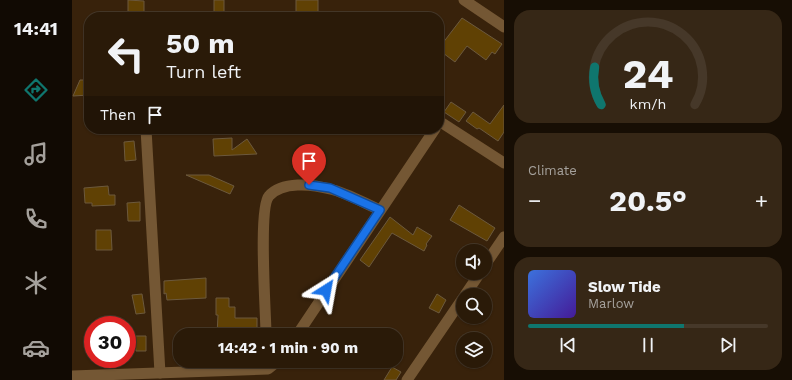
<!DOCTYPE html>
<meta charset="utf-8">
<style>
:root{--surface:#2a1a08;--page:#362716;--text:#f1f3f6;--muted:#a5a19c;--line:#463829;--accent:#0f766e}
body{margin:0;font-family:"Work Sans",sans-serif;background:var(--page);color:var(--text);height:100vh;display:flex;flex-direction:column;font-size:15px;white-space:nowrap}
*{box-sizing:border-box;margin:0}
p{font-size:13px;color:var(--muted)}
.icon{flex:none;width:22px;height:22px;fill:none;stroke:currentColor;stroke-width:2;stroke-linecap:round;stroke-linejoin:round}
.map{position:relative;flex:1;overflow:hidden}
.side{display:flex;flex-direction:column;gap:10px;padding:10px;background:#170e04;width:288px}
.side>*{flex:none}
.banner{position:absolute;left:12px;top:12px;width:360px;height:122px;border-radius:16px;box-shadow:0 1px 3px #0004,0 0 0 1px var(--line);background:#2a1a08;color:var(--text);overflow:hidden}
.fabs{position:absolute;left:384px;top:244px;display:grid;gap:8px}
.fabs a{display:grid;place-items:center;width:36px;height:36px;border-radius:50%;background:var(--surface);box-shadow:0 1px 3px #0004,0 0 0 1px var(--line);font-size:20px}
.speed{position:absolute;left:12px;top:316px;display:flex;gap:8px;font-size:20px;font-weight:700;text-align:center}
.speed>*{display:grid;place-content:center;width:52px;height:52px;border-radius:50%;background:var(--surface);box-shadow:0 1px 3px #0004,0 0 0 1px var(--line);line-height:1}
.speed .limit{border:6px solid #d22;background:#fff;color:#111}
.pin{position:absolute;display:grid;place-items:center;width:34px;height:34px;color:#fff;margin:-41px -17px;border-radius:50% 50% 50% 0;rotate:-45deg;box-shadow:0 0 4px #0007}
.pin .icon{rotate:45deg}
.me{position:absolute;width:44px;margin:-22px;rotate:34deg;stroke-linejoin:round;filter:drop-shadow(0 0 3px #0008)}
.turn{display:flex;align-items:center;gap:14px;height:84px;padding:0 16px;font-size:18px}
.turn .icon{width:52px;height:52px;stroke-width:2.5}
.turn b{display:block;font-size:28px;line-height:34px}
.then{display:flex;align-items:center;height:38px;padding:0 16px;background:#0003;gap:8px;font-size:15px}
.big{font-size:30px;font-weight:700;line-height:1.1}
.side .widget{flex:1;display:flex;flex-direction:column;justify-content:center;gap:6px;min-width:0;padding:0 14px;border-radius:16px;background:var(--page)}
.side .dial{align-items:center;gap:0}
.dial svg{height:104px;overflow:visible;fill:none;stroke:var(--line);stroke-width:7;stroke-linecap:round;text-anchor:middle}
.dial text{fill:var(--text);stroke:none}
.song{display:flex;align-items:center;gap:12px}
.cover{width:48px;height:48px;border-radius:6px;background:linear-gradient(135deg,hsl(220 70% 55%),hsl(260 70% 35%))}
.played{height:4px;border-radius:2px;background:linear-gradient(90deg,var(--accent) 65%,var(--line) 65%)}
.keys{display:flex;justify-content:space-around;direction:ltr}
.heat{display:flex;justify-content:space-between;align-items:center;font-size:22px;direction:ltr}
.trip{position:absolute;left:101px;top:328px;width:230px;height:40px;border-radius:16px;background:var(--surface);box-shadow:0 1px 3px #0004,0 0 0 1px var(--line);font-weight:700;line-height:40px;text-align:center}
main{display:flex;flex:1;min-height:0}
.dock{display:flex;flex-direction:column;width:72px;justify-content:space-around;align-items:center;background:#110a03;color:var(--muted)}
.dock .icon{width:28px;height:28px}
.dock .selected{color:var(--accent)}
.dock b{font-size:18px;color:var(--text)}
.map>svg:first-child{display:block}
.building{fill:#604104;stroke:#6c593d}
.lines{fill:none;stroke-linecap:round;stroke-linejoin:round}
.minor{stroke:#745734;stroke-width:11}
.route-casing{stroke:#114b97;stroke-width:10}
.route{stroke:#1a73e8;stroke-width:7}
</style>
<main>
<nav class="dock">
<b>14:41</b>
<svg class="icon selected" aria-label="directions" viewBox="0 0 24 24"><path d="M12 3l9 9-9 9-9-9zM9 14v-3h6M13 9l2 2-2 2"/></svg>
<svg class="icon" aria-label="music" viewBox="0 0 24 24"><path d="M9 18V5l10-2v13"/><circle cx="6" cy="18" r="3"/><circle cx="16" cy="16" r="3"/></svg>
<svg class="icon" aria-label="phone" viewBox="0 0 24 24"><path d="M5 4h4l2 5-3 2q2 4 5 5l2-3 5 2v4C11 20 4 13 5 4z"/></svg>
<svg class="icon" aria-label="climate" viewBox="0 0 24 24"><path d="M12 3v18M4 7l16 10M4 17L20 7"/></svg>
<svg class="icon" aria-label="car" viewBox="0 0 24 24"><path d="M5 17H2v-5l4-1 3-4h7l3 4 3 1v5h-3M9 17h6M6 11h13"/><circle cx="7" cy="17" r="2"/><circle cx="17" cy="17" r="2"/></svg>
</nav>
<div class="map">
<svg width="432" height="380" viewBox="0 0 432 380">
<rect width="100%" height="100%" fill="#38220b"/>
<!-- building -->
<g class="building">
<path d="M56,0L72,1V16H56Z"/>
<rect x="142" y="0" width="10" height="15"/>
<rect x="224" y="0" width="22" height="17"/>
<path d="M390,18L430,44L423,54L420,52L414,60L395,46L383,62L367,50V48Z"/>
<path d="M8,80H17V95L1,96Z"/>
<path d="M379,102L394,112L387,122L372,112Z"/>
<path d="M432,105V132L426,141L407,128L405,129L394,121L401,112L418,124Z"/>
<path d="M160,138V150L175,139L185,154L142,156L141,139Z"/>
<path d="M62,141L64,160L53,161L52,142Z"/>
<path d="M114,175H137L162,186L158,194Z"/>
<path d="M36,186L37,195H43V205L20,206V203H13L12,188Z"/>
<path d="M68,202V221H56L55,203Z"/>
<path d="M387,205L423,228L415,241L378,220Z"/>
<path d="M318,217L341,235L345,227L360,236L354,244L355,245L352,251L320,233L297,267L288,260Z"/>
<path d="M24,230H39L40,250H24Z"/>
<path d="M134,278V298L95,300L94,293L92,294V281Z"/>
<path d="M70,294L73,313L64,314L60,295Z"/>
<path d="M365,294L374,300L367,313L357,308Z"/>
<path d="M144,298H157V307H163V318H185V335H145L146,315H144Z"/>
<path d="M62,336H74V351H64Z"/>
<path d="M320,367L329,372L324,380H312Z"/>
</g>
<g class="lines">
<!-- minor -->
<g class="minor">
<path d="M392,0L432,27"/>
<path d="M367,121L432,163"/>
<path d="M74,129L88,373"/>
<path d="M413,265L432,237"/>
<path d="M393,295L408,273"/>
<path d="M194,335C194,313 186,208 197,196C210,181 240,184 258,189C275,193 292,203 308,210"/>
<path d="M225,335L363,129"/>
<path d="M0,376L196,369L206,361"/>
<path d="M335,380L391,298"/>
</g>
</g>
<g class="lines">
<!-- route casing -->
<g class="route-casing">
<path id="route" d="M237,185L258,188L308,210L254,290"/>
</g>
<!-- route -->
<use href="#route" class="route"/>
</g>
</svg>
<div class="fabs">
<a><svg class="icon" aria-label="sound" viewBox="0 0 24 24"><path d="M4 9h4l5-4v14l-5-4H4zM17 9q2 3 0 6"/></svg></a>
<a><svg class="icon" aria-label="search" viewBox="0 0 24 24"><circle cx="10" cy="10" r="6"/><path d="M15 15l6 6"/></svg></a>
<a><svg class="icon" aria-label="layers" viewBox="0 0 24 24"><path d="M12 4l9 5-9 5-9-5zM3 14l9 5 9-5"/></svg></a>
</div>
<div class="speed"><div class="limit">30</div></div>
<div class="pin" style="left:237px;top:185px;background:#d93025"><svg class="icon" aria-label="arrive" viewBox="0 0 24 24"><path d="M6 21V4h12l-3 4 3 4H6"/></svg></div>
<svg class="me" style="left:254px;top:290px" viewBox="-20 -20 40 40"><path d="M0-17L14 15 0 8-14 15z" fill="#1a73e8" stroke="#fff" stroke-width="4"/></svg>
<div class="trip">14:42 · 1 min · 90 m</div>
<div class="banner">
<div class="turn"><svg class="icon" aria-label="left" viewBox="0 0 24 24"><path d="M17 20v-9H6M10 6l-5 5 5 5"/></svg><div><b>50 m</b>Turn left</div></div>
<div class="then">Then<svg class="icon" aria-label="arrive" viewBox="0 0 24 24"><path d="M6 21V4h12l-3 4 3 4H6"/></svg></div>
</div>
</div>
<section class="side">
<div class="widget dial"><svg viewBox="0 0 100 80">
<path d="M14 69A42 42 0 1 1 86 69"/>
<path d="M14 69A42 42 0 0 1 9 40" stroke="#0f766e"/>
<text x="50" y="56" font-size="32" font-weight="700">24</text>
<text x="50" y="72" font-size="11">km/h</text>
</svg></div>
<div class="widget"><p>Climate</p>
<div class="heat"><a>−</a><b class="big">20.5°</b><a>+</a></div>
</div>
<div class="widget">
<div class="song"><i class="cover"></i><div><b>Slow Tide</b><p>Marlow</p></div></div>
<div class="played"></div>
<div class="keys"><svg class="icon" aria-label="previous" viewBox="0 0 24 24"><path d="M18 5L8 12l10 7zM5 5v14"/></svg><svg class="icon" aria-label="pause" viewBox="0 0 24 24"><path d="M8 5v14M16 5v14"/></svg><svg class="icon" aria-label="next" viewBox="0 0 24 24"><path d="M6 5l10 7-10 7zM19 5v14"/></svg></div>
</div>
</section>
</main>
